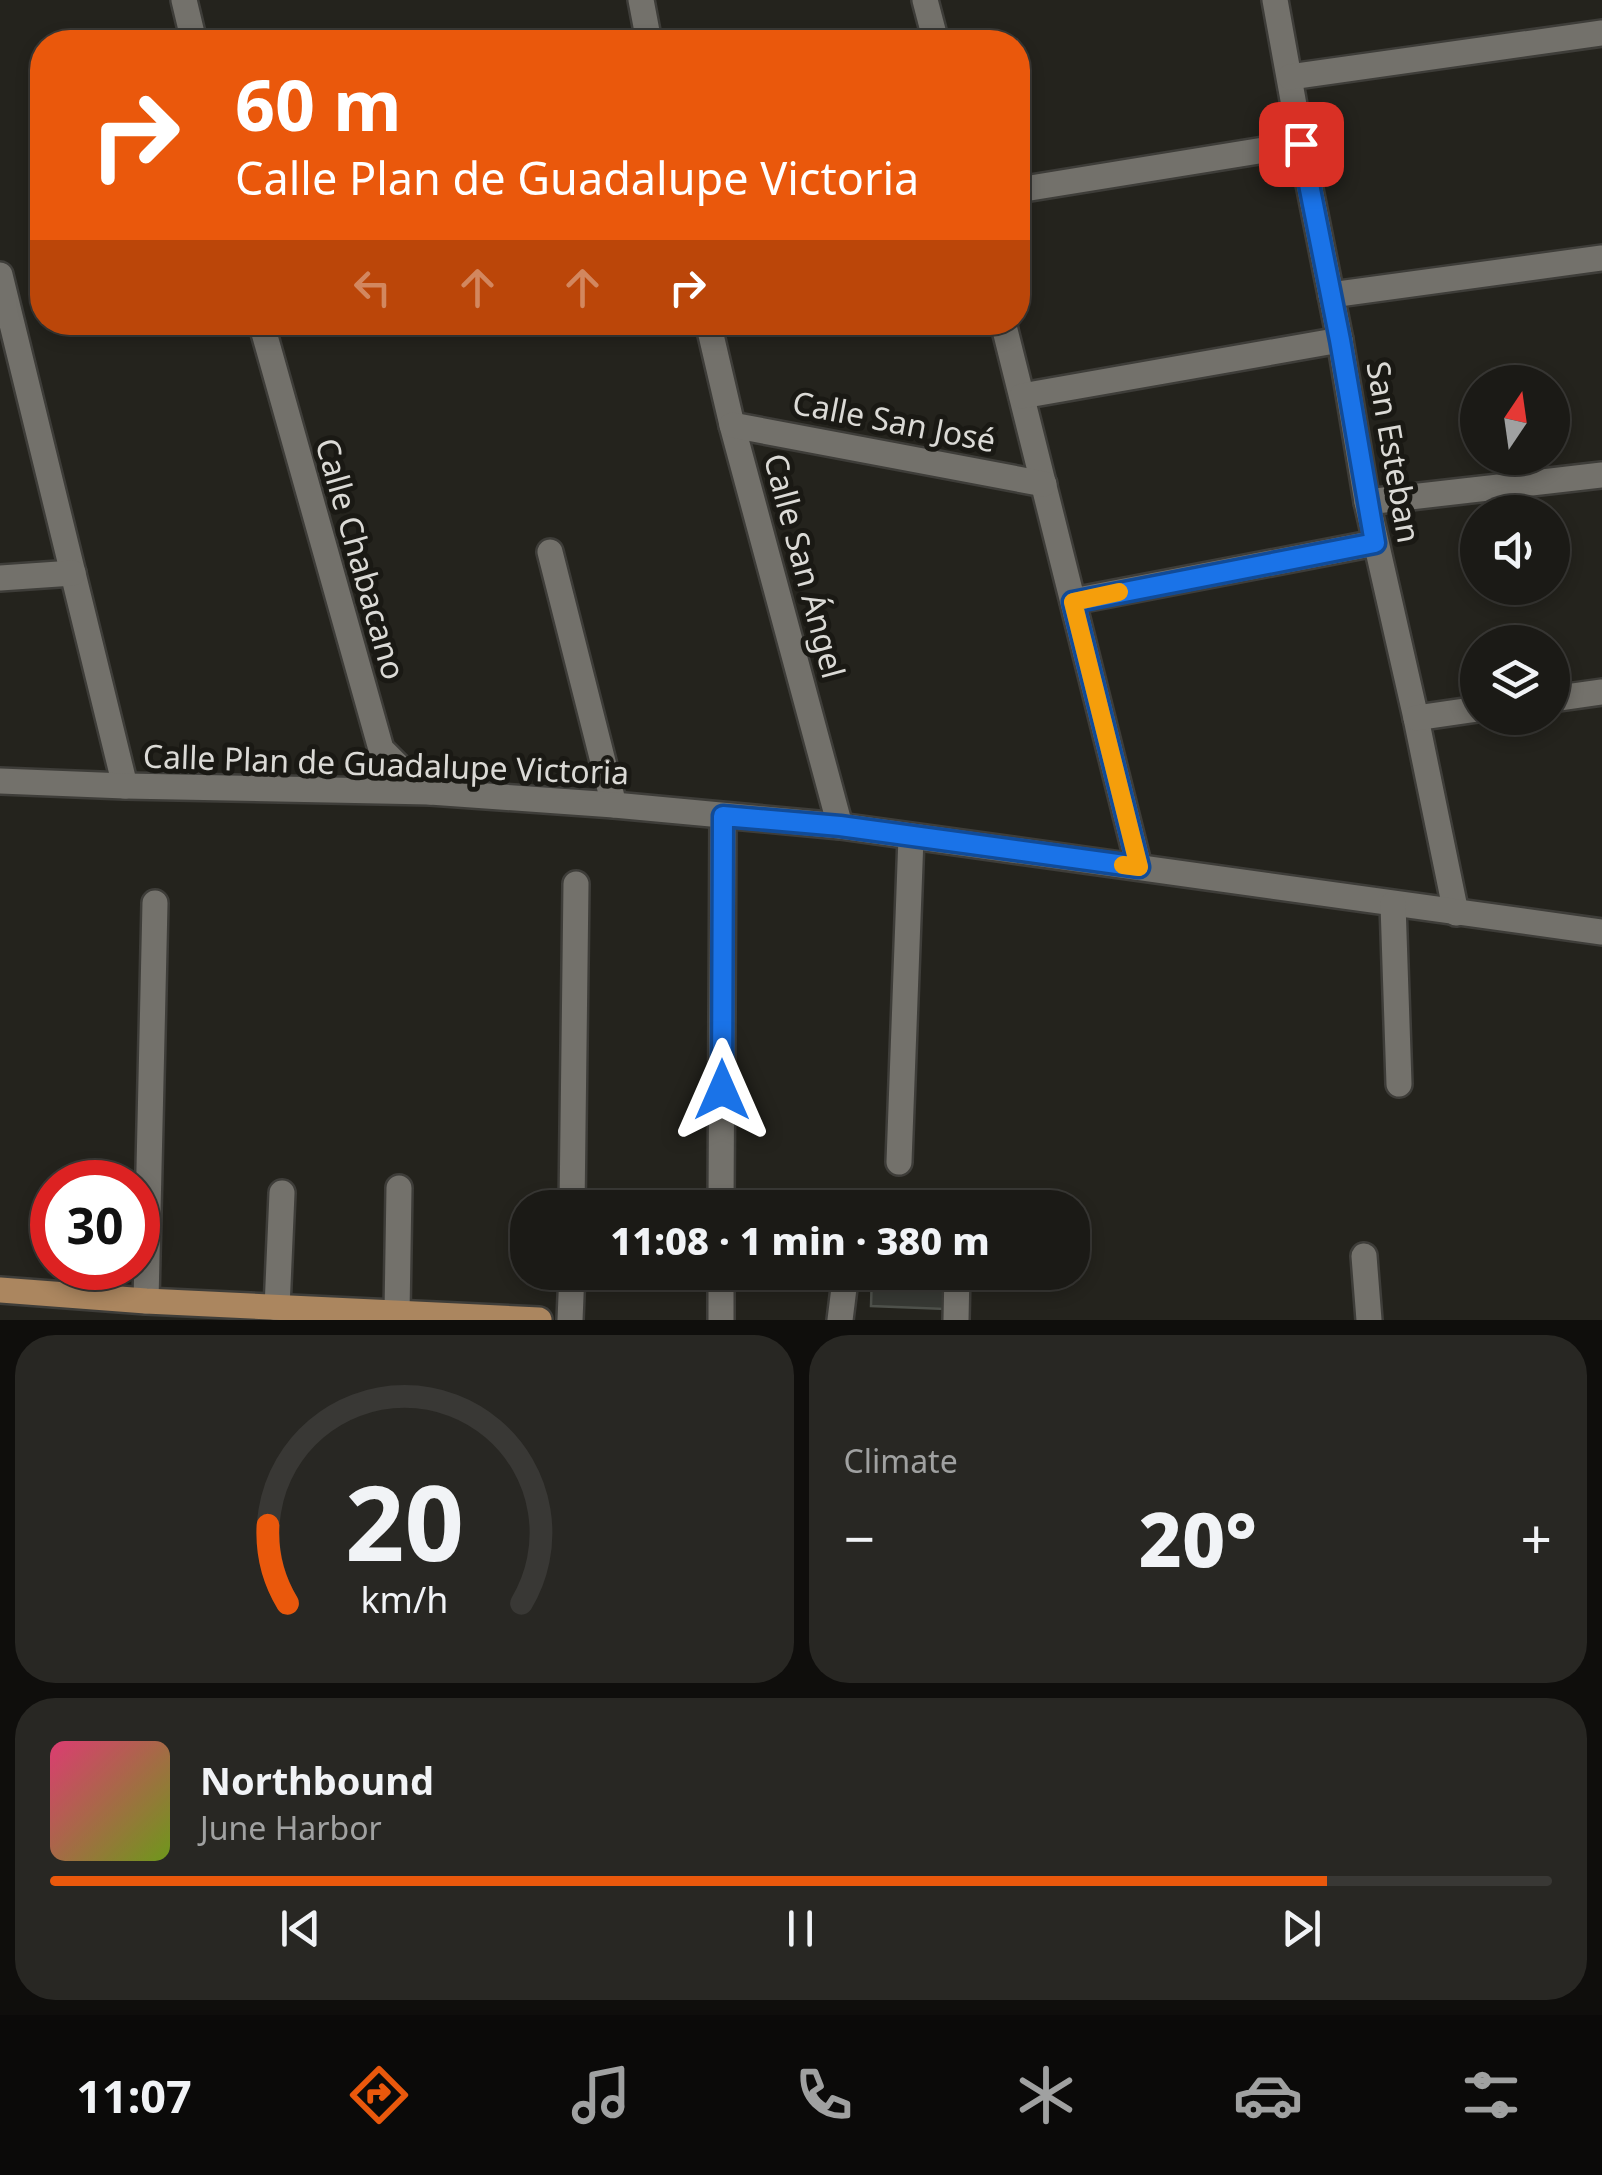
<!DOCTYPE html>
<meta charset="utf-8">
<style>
:root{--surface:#1b1a16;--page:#282723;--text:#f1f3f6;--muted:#a0a1a1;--line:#393835;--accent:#ea580c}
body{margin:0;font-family:"Noto Sans",sans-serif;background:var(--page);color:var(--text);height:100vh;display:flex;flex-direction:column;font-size:38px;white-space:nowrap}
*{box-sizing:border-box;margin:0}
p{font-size:32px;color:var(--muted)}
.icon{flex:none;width:55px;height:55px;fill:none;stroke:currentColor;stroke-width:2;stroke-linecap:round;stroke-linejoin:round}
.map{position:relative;height:1320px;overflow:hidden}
.drawer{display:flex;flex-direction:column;gap:15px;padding:15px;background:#0f0e0c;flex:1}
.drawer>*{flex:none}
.hud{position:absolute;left:30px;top:30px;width:1000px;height:305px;border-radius:40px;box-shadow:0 5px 15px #0003,0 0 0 2px var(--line);background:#ea580c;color:#fff;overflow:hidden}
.needle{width:65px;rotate:13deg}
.fabs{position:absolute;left:1460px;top:365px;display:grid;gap:20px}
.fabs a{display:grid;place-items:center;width:110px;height:110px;border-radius:50%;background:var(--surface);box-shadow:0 5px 15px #0003,0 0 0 2px var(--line);font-size:50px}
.speed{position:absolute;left:30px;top:1160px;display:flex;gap:20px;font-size:50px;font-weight:700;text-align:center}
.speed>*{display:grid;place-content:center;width:130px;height:130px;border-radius:50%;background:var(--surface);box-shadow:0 5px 15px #0003,0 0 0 2px var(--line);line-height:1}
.speed .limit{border:15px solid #d22;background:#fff;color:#111}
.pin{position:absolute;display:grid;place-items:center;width:85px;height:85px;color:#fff;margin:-42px;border-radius:20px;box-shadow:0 5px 15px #0006}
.me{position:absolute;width:110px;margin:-55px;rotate:0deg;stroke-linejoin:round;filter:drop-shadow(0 0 8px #0008)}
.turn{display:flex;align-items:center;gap:35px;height:210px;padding:0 40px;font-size:45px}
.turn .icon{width:130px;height:130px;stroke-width:2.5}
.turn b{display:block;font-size:70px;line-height:85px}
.lanes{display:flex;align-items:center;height:95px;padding:0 40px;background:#0003;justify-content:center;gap:50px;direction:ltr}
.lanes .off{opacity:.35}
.big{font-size:75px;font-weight:800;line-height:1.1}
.drawer .card{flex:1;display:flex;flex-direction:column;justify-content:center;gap:15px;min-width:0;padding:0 35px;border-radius:40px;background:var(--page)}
.drawer .dial{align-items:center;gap:0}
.dial svg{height:260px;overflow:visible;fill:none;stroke:var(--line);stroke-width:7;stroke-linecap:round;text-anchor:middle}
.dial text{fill:var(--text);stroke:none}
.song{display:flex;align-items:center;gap:30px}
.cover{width:120px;height:120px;border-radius:15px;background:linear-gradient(135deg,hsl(340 70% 55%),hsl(80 70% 35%))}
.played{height:10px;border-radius:5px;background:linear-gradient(90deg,var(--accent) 85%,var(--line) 85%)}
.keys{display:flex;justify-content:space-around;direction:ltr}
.heat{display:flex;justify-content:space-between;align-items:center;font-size:55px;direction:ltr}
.drawer .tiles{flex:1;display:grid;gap:15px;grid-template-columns:1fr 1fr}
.card:last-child{grid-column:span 2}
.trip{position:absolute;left:510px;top:1190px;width:580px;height:100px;border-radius:40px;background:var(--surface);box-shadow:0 5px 15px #0003,0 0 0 2px var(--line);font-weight:800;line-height:100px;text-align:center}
.tabs{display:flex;height:160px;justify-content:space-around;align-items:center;background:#0b0a09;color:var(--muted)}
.tabs .icon{width:70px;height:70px}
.tabs .selected{color:var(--accent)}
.tabs b{font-size:45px;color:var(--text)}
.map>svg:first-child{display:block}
.building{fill:#373934;stroke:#4f524c;stroke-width:2.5}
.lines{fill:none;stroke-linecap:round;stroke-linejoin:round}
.minor-casing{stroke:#3e3d39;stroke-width:30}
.major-casing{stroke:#3e3d39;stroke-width:30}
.minor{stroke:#73716b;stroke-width:25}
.major{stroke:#ab865f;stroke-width:25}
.route-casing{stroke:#114b97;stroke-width:25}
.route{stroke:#1a73e8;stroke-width:18}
.slow{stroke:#f59e0b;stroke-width:18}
.labels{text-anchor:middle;stroke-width:10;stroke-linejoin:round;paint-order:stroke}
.street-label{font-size:32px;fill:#dbdad6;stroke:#1a1914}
</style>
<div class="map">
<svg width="1602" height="1320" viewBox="0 0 1602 1320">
<rect width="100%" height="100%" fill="#24231d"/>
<!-- building -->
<path class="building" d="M872,1272H947L945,1309L871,1306Z"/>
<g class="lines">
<!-- minor casing -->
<g class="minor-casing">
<g id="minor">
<path d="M184,0L194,42"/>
<path d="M641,0L649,42"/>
<path d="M925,0L936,42"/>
<path d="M1275,0L1301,144L1340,340L1367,502L1416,718L1456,913"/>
<path d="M1290,77L1602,33"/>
<path d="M1018,190L1301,144"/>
<path d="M0,275L125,786"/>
<path d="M1331,295L1602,258"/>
<path d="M261,322L381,749L404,772L430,792"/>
<path d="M708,322L732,425L840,826"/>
<path d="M1003,322L1139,867"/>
<path d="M1022,396L1340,340"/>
<path d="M732,425L1044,484"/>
<path d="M1367,502L1602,475"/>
<path d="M550,552L614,805"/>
<path d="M0,578L73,573"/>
<path d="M1073,601L1375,543"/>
<path d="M1552,699L1602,692"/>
<path d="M1416,718L1478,709"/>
<path d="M0,781L125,786L430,792L614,805L840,826L1602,932"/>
<path d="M1393,904L1399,1084"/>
<path d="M899,1162L911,837"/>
<path d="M572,1208L576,884"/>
<path d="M721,1208L723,816"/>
<path d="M1364,1256L1369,1320"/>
<path d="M146,1301L155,903"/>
<path d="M277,1308L282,1193"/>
<path d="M397,1313L399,1188"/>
<path d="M570,1320L572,1272"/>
<path d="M721,1320V1272"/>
<path d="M840,1320L846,1272"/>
<path d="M956,1320L957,1272"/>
</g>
</g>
<!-- major casing -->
<g class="major-casing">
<path id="major" d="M0,1290L146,1301L539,1320"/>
</g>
<!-- minor -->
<use href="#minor" class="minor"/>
<!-- major -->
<use href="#major" class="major"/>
</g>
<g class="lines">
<!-- route casing -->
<g class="route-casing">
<path id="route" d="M722,1090L723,816L840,826L1139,867L1073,602L1375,543L1340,340L1301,144"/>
</g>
<!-- route -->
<use href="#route" class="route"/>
<!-- slow -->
<path class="slow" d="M1119,592L1073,602L1139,867L1123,865"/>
</g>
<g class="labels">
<!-- street labels -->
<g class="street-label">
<text transform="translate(894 422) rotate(11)" y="11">Calle San José</text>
<text transform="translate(1393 452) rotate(80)" y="11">San Esteban</text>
<text transform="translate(360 559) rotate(74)" y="11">Calle Chabacano</text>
<text transform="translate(804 566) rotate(75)" y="11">Calle San Ángel</text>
<text transform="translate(386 765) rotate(2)" y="11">Calle Plan de Guadalupe Victoria</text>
</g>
</g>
</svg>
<div class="fabs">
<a><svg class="needle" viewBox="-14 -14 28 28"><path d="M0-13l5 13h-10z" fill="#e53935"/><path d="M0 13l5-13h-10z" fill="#a0a1a1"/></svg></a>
<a><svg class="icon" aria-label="sound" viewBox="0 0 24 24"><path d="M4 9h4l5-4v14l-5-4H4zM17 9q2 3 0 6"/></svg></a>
<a><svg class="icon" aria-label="layers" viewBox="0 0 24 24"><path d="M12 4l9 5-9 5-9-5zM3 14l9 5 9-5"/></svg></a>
</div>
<div class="speed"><div class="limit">30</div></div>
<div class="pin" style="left:1301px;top:144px;background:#d93025"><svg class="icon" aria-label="arrive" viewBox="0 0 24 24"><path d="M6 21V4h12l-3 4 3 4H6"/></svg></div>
<svg class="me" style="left:722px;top:1090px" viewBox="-20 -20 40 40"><path d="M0-17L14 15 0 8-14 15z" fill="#1a73e8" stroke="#fff" stroke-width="4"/></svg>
<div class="trip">11:08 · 1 min · 380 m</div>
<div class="hud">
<div class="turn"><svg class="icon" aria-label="right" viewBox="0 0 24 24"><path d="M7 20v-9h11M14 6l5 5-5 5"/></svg><div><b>60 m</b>Calle Plan de Guadalupe Victoria</div></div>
<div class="lanes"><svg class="icon off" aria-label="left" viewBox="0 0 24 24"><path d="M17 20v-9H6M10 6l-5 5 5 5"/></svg><svg class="icon off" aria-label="ahead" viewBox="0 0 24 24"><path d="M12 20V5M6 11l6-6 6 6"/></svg><svg class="icon off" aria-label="ahead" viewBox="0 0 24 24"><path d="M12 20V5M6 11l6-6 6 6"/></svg><svg class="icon" aria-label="right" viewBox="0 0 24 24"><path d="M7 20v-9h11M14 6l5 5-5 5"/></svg></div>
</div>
</div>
<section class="drawer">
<div class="tiles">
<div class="card dial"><svg viewBox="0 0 100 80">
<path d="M14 69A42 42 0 1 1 86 69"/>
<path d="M14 69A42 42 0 0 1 8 45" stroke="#ea580c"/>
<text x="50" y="56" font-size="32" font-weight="700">20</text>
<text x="50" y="72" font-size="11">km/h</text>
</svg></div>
<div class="card"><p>Climate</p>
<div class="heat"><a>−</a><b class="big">20°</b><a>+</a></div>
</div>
<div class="card">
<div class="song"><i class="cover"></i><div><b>Northbound</b><p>June Harbor</p></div></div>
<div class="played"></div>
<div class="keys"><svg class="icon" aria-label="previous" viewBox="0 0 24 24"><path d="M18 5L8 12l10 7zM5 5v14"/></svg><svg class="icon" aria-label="pause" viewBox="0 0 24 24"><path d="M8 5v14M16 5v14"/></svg><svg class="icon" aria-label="next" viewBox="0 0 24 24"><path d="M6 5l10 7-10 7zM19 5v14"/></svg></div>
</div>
</div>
</section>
<nav class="tabs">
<b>11:07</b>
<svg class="icon selected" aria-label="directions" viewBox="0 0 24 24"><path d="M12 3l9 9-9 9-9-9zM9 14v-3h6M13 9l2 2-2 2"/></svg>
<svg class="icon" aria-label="music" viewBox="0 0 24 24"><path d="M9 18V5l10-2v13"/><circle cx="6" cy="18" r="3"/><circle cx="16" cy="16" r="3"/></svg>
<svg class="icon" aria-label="phone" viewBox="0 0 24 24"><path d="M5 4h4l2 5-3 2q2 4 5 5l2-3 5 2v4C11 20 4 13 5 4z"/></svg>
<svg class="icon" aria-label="climate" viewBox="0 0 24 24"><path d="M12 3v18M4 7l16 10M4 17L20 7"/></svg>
<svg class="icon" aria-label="car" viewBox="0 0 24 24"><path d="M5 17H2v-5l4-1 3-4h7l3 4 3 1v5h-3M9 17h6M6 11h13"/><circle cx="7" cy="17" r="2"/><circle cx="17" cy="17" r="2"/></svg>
<svg class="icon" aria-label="filters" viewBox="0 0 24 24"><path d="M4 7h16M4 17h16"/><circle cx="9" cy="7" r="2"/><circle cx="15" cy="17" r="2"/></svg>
</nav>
